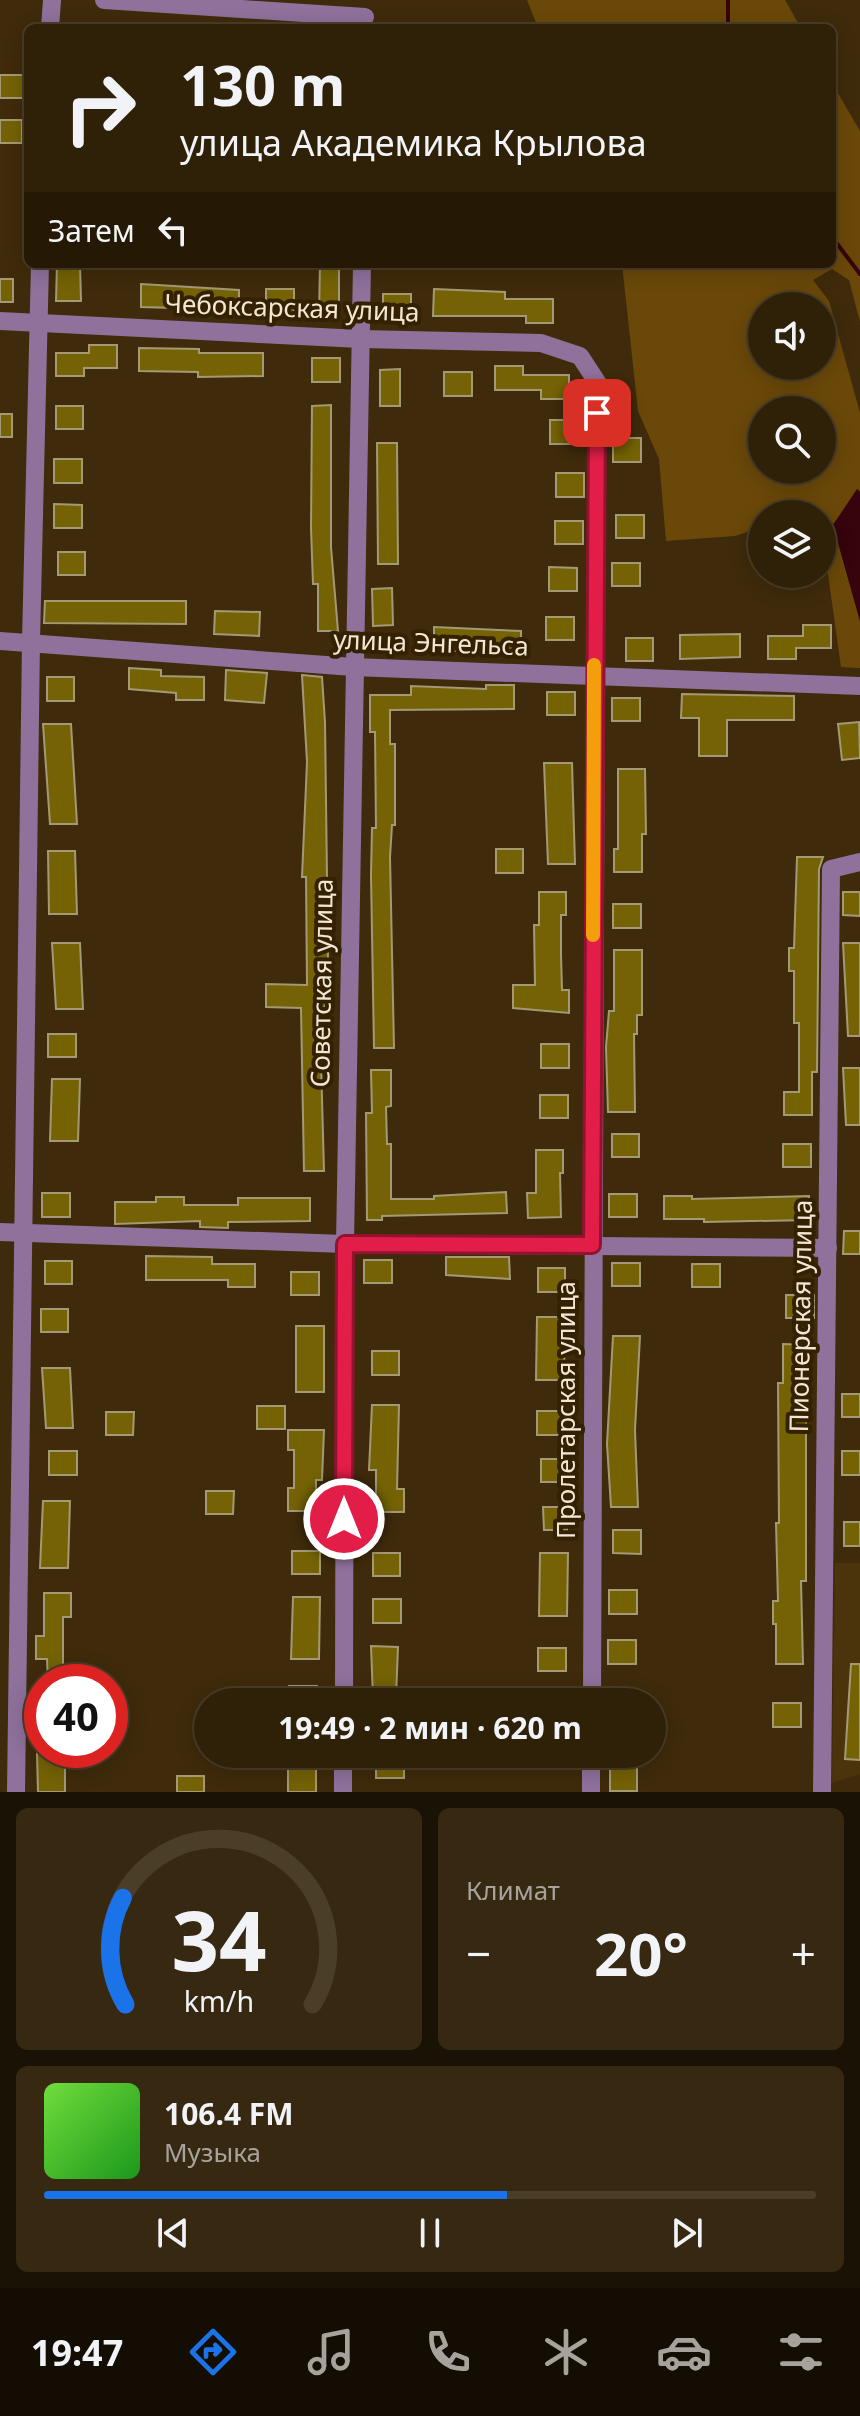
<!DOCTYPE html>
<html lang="ru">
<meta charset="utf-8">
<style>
:root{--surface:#2f2008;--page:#372812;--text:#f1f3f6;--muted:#a7a39c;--line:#4a3e29;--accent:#1a73e8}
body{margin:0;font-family:"Noto Sans",sans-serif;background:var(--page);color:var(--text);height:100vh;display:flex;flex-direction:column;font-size:30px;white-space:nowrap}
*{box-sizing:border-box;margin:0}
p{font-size:26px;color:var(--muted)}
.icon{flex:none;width:44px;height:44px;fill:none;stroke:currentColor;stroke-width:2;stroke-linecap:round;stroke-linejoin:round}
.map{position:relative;height:1792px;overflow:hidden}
.side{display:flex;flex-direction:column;gap:16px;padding:16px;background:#1a1204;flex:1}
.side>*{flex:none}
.hud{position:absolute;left:24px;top:24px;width:812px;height:244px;border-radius:12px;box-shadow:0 4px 20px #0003,0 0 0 2px var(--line);background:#2f2008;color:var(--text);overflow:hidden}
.fabs{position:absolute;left:748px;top:292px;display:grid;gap:16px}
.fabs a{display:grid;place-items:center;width:88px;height:88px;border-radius:50%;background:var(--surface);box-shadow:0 4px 20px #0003,0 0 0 2px var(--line);font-size:40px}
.speed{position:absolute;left:24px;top:1664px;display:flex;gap:16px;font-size:40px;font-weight:700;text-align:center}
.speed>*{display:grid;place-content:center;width:104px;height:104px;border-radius:50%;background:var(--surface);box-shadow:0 4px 20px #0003,0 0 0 2px var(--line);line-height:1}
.speed .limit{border:12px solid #d22;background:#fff;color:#111}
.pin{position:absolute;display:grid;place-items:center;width:68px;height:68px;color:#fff;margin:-34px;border-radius:16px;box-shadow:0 4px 12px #0006}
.me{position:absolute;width:88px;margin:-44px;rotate:0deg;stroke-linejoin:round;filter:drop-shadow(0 0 6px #0008)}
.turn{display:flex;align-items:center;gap:28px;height:168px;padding:0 24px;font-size:36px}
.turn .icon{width:104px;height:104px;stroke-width:2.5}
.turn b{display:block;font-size:56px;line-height:68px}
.then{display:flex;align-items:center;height:76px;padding:0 24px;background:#0003;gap:16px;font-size:30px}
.big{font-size:60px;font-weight:700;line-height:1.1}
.side .widget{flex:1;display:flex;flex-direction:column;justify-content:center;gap:12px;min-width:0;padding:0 28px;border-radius:12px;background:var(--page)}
.side .dial{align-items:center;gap:0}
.dial svg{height:208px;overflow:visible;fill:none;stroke:var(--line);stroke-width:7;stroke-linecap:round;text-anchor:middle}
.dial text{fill:var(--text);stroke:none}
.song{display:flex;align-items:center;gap:24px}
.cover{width:96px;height:96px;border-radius:12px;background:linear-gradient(135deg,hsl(100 70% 55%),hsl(120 70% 35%))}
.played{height:8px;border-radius:4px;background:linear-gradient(90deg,var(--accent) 60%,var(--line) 60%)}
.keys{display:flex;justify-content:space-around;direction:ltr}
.heat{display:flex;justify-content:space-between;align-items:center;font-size:44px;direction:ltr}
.side .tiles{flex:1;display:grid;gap:16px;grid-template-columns:1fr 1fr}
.widget:last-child{grid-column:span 2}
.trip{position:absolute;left:194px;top:1688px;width:472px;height:80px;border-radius:40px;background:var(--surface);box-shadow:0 4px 20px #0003,0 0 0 2px var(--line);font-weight:700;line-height:80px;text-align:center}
.dock{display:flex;height:128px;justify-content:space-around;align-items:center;background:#130d03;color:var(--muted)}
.dock .icon{width:56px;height:56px}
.dock .on{color:var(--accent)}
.dock b{font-size:36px;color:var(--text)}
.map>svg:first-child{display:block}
.built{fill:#4b330b}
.green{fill:#6a4809;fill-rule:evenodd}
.water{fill:#37030d}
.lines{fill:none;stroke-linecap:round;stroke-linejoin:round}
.stream{stroke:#37030d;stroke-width:4}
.building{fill:#746205;stroke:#a39974;stroke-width:2}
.minor{stroke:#8f719c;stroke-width:18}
.route-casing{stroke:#92132f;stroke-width:20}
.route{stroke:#e11d48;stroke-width:14}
.slow{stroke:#f59e0b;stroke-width:14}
.labels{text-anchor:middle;stroke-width:8;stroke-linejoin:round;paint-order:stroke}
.street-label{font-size:26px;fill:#f3e6d5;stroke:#342102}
</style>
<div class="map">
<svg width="860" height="1792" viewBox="0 0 860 1792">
<rect width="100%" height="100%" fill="#3f2b0b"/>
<!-- built -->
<path class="built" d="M835,1563H860V1774L832,1783Z"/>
<!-- green -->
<g class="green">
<path d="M527,0H785L801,28H538Z"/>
<path d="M832,83L860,131V322L849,280L832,269L813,280L829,301L860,413V492L858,489L833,525L860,621V668L841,667L827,567L822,560V514H762V527L735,536L666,541L659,459L638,411L622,264H832ZM762,306H822V366H762ZM762,410H822V470H762Z"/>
</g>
<!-- water -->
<path class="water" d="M857,489L860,492V621L833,525Z"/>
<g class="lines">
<!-- stream -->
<g class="stream">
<path d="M728,0V28"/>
<path d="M832,237L860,274"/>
</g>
</g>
<!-- building -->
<g class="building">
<rect x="0" y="75" width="28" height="23"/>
<rect x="0" y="120" width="22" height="23"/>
<path d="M57,264H80L81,301H56Z"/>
<path d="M320,264H339V317H319Z"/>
<rect x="0" y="279" width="13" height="23"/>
<path d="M141,284L239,290V314H211V309L141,307Z"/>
<path d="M266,289H294V313L266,312Z"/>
<path d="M434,289L505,292V299H553V323H526V316H433Z"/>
<rect x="383" y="294" width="28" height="24"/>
<path d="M89,345H117V368H84V376H56V353H89Z"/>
<path d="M139,348L199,349V353H263V376L198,377V372L139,371Z"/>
<rect x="312" y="358" width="28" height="24"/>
<path d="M495,366H523V375H569V399H541V390H495Z"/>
<path d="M400,369V406H380V370Z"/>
<rect x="444" y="372" width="28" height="24"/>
<path d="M331,405V547L338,631H318V584H313L311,528L312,406Z"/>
<rect x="56" y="406" width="27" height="23"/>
<rect x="0" y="414" width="12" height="23"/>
<rect x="550" y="420" width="28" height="24"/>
<rect x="613" y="438" width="28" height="24"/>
<path d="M377,443H397L398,564H378Z"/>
<rect x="54" y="459" width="28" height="24"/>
<rect x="556" y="473" width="28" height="24"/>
<path d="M54,504L82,505V528H54Z"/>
<rect x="616" y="515" width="28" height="23"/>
<rect x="555" y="521" width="28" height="23"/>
<rect x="58" y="552" width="27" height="23"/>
<rect x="612" y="563" width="28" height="23"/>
<path d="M549,567L577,568V591H549Z"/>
<path d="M392,588L393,625L373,626L372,589Z"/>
<path d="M45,601H186V624L44,623Z"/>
<path d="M215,611L260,612L259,636L214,634Z"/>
<rect x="546" y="617" width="28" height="23"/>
<path d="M803,625H831V648H796V659H768V636H803Z"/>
<path d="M434,627L521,631V654L434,650Z"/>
<path d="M740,634V657L680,659V635Z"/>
<rect x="626" y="638" width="27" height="23"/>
<path d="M129,668L161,670V676L204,677V700H176V693L129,689Z"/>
<path d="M226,670L267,673L264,703L225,700Z"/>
<path d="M302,675L322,677L325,722L328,957L321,1062L324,1171H304L301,1008L266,1007V984L307,985L306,877H302L307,762Z"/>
<rect x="47" y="677" width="27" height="24"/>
<path d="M486,685H514V709L390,710V744H395V825H392L390,857L394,1048H374L371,875L372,828H376L375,732H370V695H411V686L486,689Z"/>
<rect x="547" y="692" width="28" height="23"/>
<path d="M682,694L794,696V720H727V756H699V718H681Z"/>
<rect x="612" y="698" width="28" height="23"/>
<path d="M859,722L860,758L842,760L838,724Z"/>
<path d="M43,724H71L77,824H50Z"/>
<path d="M544,763H572L575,864H548Z"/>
<path d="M618,769H645L646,834H642V872H614V849H618Z"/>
<rect x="496" y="849" width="27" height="24"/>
<path d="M48,851H75L77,914H49Z"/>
<path d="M797,857H823L819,869L817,1072H812V1115H784V1092H799V1023H794V971H789V948H794Z"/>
<path d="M539,892H566V915H561V955L562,990H569V1013L513,1008V985H535L534,925H539Z"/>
<path d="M843,892H860V916L843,915Z"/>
<rect x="613" y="904" width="28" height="24"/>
<path d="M52,943H80L83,1009H56Z"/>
<path d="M843,943H860V1036H848Z"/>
<path d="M614,950H642V1015H637V1034H634L635,1112H608L606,1047L609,1011H614Z"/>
<rect x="48" y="1034" width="28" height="23"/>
<rect x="541" y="1044" width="28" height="24"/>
<path d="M843,1068H860V1125H846Z"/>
<path d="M371,1070H391V1106L386,1107L387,1144H391V1199H434V1196L506,1192L507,1213L382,1216V1220H367L366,1113H372Z"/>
<path d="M52,1079H80L78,1141H50Z"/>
<rect x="540" y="1095" width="28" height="23"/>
<rect x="612" y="1134" width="27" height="23"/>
<rect x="783" y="1144" width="28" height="23"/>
<path d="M536,1150H563V1173H560L561,1217L528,1218L527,1193H536Z"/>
<rect x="42" y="1193" width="28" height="24"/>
<rect x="609" y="1194" width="28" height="23"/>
<path d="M664,1196H692V1199L809,1196V1220L704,1222V1219H664Z"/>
<path d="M156,1197H184V1205H238V1198H310V1221L228,1222V1228L200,1227V1221L115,1224V1202H156Z"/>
<path d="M844,1231H860V1254H843Z"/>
<path d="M146,1256L212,1257V1264H255V1287H228V1280H146Z"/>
<path d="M446,1257H509L510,1279L446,1275Z"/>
<rect x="364" y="1260" width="28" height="23"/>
<rect x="45" y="1261" width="27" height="23"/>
<rect x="612" y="1263" width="28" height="23"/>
<rect x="692" y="1264" width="28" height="23"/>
<rect x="538" y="1268" width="27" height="24"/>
<rect x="291" y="1272" width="28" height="23"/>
<rect x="786" y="1295" width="28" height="23"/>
<rect x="41" y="1309" width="27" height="23"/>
<path d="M537,1317H565L564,1380H536Z"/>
<rect x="296" y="1326" width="28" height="66"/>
<path d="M613,1336H640L635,1430L638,1507H611L607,1444Z"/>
<path d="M783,1344L810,1345V1368H806V1581H801L803,1664H776V1624H773V1601H778L776,1523H779L778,1383H783Z"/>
<rect x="372" y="1351" width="27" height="24"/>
<path d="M42,1368H70L73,1428H46Z"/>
<rect x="842" y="1394" width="18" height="23"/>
<path d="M372,1405H399L397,1489H404V1512H376V1470H369Z"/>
<rect x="257" y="1406" width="28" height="23"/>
<rect x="537" y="1411" width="27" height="24"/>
<path d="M106,1412H134L133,1435H106Z"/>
<path d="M288,1430H324L322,1480H316V1511H288V1488H294V1450H288Z"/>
<rect x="49" y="1451" width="28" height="24"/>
<rect x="842" y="1451" width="18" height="24"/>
<rect x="541" y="1459" width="27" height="23"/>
<path d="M206,1491H234L233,1514H206Z"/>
<path d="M43,1501H70L68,1568H40Z"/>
<path d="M543,1507H567V1530H544Z"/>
<rect x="844" y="1522" width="16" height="24"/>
<path d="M613,1530H641V1554L613,1553Z"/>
<rect x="292" y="1551" width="28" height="23"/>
<rect x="373" y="1553" width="27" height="23"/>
<path d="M540,1553H568L567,1616H539Z"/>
<rect x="609" y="1590" width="28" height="24"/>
<path d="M44,1593H71V1617H63V1669L82,1668V1682H48L47,1659H36V1636H44Z"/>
<path d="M293,1597H320L319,1659H291Z"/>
<rect x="373" y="1599" width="28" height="24"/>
<rect x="608" y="1640" width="28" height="24"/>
<path d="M371,1646L398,1647L396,1697L373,1698Z"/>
<rect x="538" y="1648" width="28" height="23"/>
<path d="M851,1664H860V1760L845,1759Z"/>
<rect x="289" y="1686" width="28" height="16"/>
<rect x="773" y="1703" width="28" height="24"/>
<path d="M37,1754H65V1792H38Z"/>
<rect x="288" y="1754" width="28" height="38"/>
<rect x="376" y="1755" width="28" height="23"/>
<rect x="610" y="1767" width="27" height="24"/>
<rect x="177" y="1776" width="27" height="16"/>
</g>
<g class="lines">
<!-- minor -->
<g class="minor">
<path d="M104,0L365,17"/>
<path d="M50,28L52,0"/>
<path d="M0,321L361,339L541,343L580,356L597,382L592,1702"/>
<path d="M0,641L353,667L860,686"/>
<path d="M0,1232L345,1244L828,1248"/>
<path d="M344,1702L345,1244L362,264"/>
<path d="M16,1792L31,641L40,264"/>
<path d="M343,1792V1754"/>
<path d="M591,1792V1754"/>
<path d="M822,1792L831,869L860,862"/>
</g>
</g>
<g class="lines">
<!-- route casing -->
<g class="route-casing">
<path id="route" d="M344,1519L345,1244L592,1245L597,413"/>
</g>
<!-- route -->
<use href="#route" class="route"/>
<!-- slow -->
<path class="slow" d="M593,935L594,665"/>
</g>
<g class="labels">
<!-- street labels -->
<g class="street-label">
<text transform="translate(292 308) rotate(2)" y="9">Чебоксарская улица</text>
<text transform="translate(431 643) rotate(2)" y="9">улица Энгельса</text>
<text transform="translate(322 983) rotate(-89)" y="9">Советская улица</text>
<text transform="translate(801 1316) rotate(-89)" y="9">Пионерская улица</text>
<text transform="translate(566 1410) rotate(-90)" y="9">Пролетарская улица</text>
</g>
</g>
</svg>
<div class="fabs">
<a><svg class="icon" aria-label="sound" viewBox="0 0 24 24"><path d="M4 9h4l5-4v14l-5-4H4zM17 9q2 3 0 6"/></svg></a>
<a><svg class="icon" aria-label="search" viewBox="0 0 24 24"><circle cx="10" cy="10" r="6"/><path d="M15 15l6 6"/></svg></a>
<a><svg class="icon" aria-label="layers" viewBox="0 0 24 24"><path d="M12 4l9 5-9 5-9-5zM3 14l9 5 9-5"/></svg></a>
</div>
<div class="speed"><div class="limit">40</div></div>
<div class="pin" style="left:597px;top:413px;background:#d93025"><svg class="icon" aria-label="arrive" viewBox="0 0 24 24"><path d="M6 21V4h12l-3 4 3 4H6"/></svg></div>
<svg class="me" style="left:344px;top:1519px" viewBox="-20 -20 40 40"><circle r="17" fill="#e11d48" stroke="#fff" stroke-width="3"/><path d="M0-11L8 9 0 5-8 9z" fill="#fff"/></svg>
<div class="trip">19:49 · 2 мин · 620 m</div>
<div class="hud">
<div class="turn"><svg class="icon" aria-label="right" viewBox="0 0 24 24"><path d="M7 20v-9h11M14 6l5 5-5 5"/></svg><div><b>130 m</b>улица Академика Крылова</div></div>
<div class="then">Затем<svg class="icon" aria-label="left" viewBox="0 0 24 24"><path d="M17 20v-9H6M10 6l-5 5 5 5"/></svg></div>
</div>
</div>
<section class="side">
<div class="tiles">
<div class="widget dial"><svg viewBox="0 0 100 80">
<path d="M14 69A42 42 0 1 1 86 69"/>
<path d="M14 69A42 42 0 0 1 13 28" stroke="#1a73e8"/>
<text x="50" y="56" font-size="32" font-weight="700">34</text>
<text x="50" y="72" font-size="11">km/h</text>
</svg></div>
<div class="widget"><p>Климат</p>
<div class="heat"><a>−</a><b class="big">20°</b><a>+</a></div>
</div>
<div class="widget">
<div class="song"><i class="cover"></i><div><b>106.4 FM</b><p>Музыка</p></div></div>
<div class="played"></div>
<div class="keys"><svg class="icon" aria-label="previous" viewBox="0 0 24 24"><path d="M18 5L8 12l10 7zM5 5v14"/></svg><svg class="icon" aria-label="pause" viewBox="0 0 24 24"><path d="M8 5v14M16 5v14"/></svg><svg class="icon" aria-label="next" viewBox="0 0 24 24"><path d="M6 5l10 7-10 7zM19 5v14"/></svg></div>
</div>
</div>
</section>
<nav class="dock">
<b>19:47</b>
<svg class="icon on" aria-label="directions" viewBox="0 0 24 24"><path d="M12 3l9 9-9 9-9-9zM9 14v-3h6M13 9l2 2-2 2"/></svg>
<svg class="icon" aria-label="music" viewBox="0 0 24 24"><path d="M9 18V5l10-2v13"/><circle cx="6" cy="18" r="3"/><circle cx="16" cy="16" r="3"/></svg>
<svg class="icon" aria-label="phone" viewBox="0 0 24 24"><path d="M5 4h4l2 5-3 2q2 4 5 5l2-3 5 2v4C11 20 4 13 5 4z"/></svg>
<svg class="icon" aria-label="climate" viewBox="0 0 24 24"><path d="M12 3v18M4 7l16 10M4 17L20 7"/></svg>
<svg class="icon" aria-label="car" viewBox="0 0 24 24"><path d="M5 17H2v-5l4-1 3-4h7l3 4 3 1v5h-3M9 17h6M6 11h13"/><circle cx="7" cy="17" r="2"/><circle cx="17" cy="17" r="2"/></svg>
<svg class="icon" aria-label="filters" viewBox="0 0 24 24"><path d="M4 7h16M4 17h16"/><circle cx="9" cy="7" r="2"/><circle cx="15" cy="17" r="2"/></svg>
</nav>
